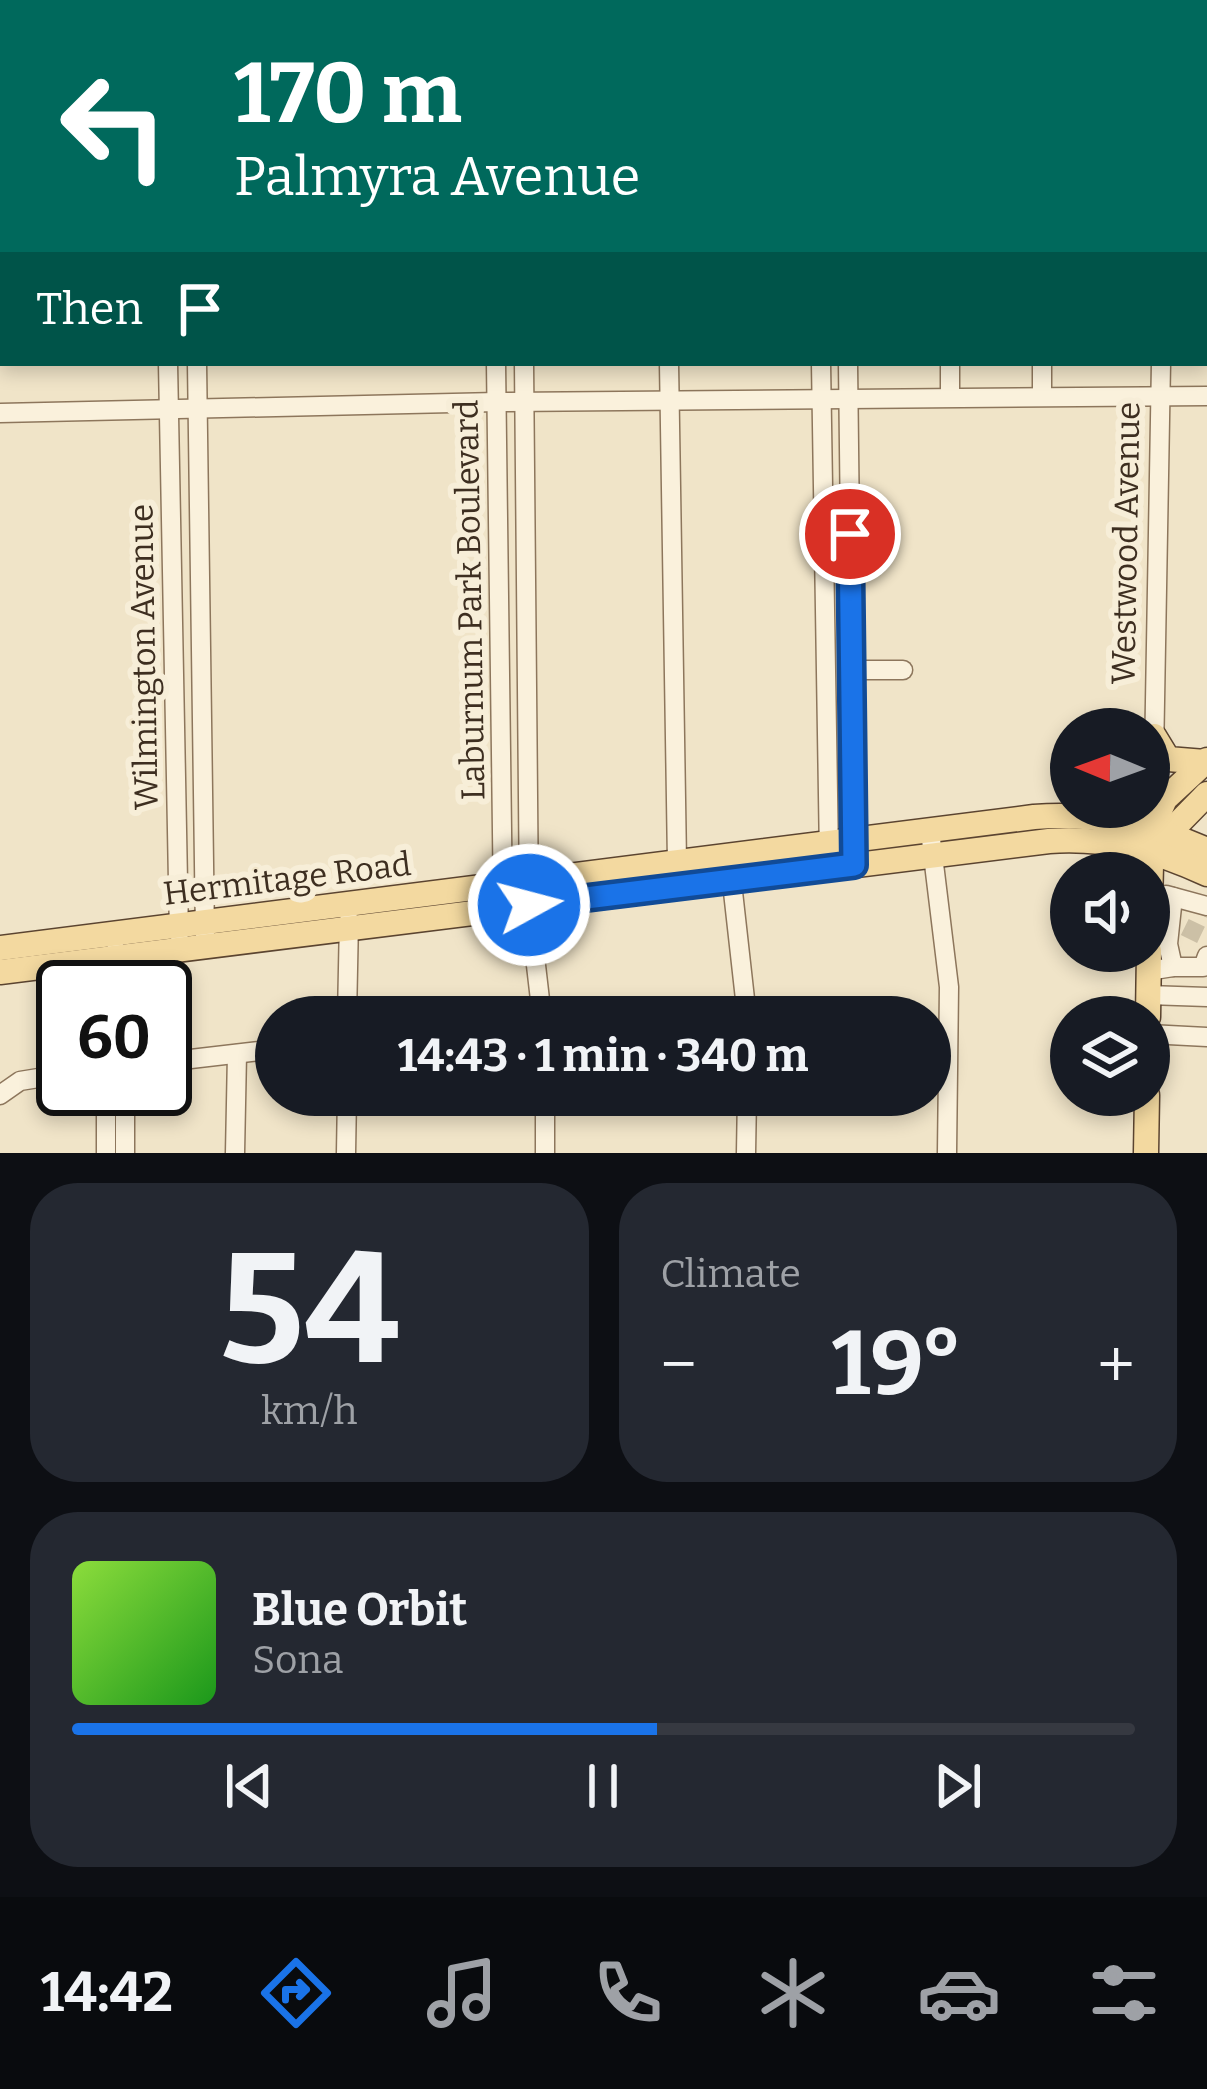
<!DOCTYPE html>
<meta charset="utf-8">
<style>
:root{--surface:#171b24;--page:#242831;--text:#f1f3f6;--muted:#9ea1a6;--line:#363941;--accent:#1a73e8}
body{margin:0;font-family:Bitter,serif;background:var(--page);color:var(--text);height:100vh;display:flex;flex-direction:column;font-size:45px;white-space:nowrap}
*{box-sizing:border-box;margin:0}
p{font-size:39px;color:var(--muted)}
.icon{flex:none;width:66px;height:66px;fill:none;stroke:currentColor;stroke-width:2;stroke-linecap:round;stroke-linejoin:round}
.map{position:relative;height:1153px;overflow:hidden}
.details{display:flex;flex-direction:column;gap:30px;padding:30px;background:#0d0f14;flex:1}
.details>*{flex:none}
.guide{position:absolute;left:0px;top:0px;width:1209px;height:366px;box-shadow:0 6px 18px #0003;background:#00695c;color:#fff;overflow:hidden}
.needle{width:78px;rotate:271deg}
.buttons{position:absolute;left:1050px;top:708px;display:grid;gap:24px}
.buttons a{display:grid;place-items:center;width:120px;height:120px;border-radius:50%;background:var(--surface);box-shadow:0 6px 18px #0003;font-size:60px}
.speed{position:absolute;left:36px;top:960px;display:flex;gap:24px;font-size:60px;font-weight:700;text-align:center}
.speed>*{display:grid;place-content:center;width:156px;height:156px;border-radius:50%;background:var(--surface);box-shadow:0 6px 18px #0003;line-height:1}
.speed .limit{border:6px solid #111;border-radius:18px;background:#fff;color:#111}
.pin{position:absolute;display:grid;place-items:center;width:102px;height:102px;color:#fff;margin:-51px;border:6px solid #fff;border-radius:50%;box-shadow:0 3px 12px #0007}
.me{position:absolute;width:132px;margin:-66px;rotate:83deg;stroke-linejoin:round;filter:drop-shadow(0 0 9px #0008)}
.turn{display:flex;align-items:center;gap:42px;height:252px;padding:0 36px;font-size:54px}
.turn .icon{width:156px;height:156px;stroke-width:2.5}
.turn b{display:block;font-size:84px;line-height:102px}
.then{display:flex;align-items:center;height:114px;padding:0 36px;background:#0003;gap:24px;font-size:45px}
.big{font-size:90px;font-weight:700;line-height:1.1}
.details .tile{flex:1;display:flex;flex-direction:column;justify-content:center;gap:18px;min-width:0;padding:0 42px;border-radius:48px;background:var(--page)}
.details .dial{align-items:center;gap:0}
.dial b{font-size:156px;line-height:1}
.song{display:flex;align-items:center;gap:36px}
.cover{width:144px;height:144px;border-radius:18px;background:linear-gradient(135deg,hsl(90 70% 55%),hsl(120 70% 35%))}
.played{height:12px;border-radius:6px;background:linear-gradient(90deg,var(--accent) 55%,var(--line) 55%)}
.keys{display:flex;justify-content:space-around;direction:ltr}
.heat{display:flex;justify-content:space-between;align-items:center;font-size:66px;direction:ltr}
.details .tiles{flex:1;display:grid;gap:30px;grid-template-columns:1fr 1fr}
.tile:last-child{grid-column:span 2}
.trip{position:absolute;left:255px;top:996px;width:696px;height:120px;border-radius:60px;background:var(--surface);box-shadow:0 6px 18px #0003;font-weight:700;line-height:120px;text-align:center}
.tab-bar{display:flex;height:192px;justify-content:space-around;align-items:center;background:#090b0e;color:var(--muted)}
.tab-bar .icon{width:84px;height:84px}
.tab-bar .on{color:var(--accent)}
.tab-bar b{font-size:54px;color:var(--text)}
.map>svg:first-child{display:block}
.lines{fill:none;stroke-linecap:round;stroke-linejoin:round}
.minor-tunnel{stroke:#ccc0a6;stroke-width:18;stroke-dasharray:18 9;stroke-linecap:butt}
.minor-casing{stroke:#8d765c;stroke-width:21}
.major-casing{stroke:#5b4430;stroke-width:27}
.minor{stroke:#faf1dc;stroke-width:18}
.major{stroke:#f3d9a0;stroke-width:24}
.route-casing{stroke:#114b97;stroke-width:30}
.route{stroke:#1a73e8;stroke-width:21}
.labels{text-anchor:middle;stroke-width:12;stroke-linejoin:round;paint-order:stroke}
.street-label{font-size:33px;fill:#3d2e20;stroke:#f7eed8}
</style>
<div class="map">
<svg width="1207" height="1153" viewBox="0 0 1207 1153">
<rect width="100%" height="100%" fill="#f0e4c8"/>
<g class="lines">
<!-- minor-tunnel -->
<path class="minor-tunnel" d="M1189,939L1201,914"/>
<!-- minor casing -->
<g class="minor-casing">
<g id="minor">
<path d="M162,0V3"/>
<path d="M190,0V3"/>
<path d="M488,0V3"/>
<path d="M514,0V3"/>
<path d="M664,0V3"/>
<path d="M814,0V3"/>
<path d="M841,0V3"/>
<path d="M949,0V3"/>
<path d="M1036,0V3"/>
<path d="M1171,3V0"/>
<path d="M1206,169H1207"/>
<path d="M168,363L179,934"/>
<path d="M197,363L205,935"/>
<path d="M496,363L503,909"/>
<path d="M524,363L529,905L542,1017"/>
<path d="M669,363L677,862"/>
<path d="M821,363L829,856"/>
<path d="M848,363L854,864"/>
<path d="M950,363V397"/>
<path d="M1042,363V396"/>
<path d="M0,413L497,402L1207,396"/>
<path d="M852,670H903"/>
<path d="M1153,814L1161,363"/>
<path d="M930,831L949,987L947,1153"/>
<path d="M729,856L747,1017"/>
<path d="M1166,895L1207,906"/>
<path d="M1173,967H1203L1207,956"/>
<path d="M1148,971L1173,967L1168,944L1173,897"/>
<path d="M116,987V950"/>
<path d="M1148,995L1207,997"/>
<path d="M347,1017L349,920"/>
<path d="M1149,1034L1207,1037"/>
<path d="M165,1062L276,1049"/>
<path d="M125,1089V1153"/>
<path d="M0,1095L20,1081L63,1074"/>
<path d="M106,1153V1089"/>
<path d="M235,1153L237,1054"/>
<path d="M346,1153L347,1095"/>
<path d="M545,1153V1095"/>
<path d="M746,1153L747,1095"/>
</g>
</g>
<!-- major casing -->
<g class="major-casing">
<g id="major">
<path d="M1154,736L1168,759L1205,762"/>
<path d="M1158,844L1207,794"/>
<path d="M1149,941L1152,828L1165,799L1207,760"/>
<path d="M0,948L1034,817C1096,812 1151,825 1207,850"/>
<path d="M0,972L1049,841C1106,837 1156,850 1207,874"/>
<path d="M1148,1017L1149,951"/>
<path d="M1146,1153L1147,1095"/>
</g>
</g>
<!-- minor -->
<use href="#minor" class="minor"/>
<!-- major -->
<use href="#major" class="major"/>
</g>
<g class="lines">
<!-- route casing -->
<g class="route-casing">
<path id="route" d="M529,905L854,865L850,534"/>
</g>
<!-- route -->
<use href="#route" class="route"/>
</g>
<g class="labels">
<!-- street labels -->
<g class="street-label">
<text transform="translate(1125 543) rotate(-89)" y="12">Westwood Avenue</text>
<text transform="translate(469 600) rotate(-91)" y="12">Laburnum Park Boulevard</text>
<text transform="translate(143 657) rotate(-91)" y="12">Wilmington Avenue</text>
<text transform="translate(287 878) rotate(-7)" y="12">Hermitage Road</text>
</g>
</g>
</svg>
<div class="buttons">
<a><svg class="needle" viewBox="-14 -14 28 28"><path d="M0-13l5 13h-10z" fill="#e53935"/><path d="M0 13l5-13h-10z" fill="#9ea1a6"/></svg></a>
<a><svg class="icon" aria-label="sound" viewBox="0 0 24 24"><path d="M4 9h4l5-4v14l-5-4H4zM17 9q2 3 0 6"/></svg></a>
<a><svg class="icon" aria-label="layers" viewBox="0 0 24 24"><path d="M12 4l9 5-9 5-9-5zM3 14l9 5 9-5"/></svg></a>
</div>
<div class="speed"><div class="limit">60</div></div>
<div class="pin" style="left:850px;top:534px;background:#d93025"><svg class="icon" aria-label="arrive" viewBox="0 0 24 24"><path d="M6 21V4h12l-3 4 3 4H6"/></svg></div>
<svg class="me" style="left:529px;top:905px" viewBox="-20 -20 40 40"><circle r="17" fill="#1a73e8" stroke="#fff" stroke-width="3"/><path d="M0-11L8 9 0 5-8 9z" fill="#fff"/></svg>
<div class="trip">14:43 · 1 min · 340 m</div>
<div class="guide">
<div class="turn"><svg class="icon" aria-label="left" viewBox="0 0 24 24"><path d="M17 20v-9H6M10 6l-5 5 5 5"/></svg><div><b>170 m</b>Palmyra Avenue</div></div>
<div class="then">Then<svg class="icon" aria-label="arrive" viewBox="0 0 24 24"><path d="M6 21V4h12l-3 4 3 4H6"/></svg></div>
</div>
</div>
<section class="details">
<div class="tiles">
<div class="tile dial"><b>54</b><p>km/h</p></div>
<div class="tile"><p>Climate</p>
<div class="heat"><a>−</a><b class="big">19°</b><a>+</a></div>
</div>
<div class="tile">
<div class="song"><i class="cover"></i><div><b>Blue Orbit</b><p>Sona</p></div></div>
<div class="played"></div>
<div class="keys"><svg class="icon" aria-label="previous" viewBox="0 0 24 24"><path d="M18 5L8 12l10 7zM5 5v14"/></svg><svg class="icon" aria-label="pause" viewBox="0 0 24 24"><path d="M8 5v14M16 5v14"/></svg><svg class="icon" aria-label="next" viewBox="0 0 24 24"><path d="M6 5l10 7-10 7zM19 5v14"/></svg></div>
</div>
</div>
</section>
<nav class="tab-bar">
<b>14:42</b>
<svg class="icon on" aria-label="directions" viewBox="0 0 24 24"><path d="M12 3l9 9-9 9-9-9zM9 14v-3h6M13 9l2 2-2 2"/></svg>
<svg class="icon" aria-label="music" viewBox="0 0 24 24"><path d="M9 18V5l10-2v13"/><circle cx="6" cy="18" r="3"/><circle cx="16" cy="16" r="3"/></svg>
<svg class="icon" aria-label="phone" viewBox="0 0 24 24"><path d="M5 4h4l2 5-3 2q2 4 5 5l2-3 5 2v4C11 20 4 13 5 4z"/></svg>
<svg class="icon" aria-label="climate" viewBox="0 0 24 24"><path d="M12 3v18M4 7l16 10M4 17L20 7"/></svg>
<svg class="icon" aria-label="car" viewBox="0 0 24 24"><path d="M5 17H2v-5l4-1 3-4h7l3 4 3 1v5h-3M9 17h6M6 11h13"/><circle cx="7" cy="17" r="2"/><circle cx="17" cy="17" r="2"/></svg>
<svg class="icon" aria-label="filters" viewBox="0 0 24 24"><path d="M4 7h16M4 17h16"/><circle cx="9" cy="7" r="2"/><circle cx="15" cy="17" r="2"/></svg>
</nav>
